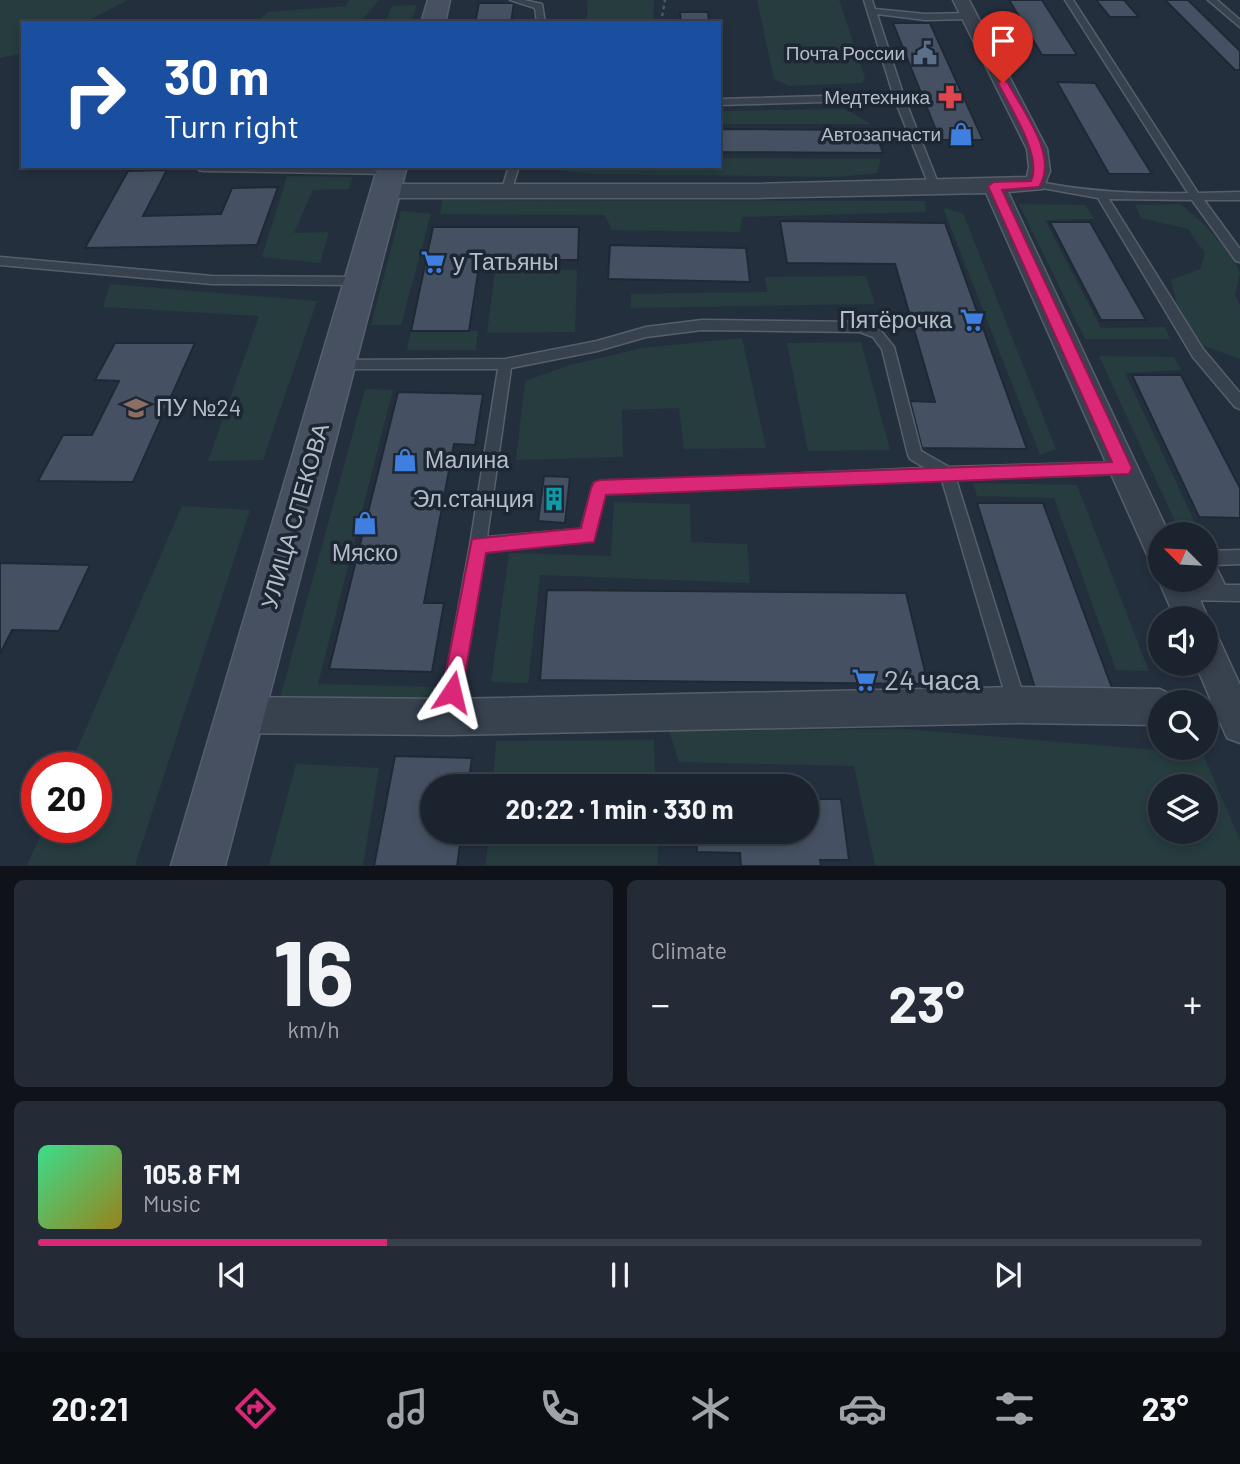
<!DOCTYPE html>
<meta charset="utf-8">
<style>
:root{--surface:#1b232e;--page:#242b36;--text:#f1f3f6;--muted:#a0a4aa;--line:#39404a;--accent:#db2777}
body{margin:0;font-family:Barlow,sans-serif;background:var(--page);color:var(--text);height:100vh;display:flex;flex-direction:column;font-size:26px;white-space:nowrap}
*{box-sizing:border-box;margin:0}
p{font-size:23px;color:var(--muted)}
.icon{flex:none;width:38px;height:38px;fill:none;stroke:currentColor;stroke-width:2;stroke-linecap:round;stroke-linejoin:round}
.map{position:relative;height:866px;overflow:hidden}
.drawer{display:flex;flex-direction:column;gap:14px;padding:14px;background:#0f1319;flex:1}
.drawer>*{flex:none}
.banner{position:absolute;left:21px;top:21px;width:700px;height:147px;border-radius:0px;box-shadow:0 4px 10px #0003,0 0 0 2px var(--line);background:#1a4fa0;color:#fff;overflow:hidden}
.needle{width:46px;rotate:294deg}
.controls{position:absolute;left:1148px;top:522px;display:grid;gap:14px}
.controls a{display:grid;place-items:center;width:70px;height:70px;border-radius:50%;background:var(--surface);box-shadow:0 4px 10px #0003,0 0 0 2px var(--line);font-size:35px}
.speed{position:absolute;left:21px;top:752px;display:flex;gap:14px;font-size:35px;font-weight:700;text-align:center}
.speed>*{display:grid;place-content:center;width:91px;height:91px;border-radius:50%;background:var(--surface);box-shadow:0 4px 10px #0003,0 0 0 2px var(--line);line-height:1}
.speed .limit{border:10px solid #d22;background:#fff;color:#111}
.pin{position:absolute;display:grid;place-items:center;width:60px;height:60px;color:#fff;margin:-72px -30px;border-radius:50% 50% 50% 0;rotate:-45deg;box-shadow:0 0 7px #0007}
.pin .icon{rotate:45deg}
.me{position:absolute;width:77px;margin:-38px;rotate:10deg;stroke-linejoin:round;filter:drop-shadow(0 0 5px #0008)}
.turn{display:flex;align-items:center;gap:24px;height:147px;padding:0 28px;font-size:32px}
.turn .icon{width:91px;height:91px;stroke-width:2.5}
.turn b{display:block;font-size:49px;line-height:60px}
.big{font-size:52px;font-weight:700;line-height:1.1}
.drawer .widget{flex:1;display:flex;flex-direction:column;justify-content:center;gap:10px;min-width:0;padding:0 24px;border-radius:10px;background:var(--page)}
.drawer .dial{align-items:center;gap:0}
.dial b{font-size:91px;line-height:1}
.song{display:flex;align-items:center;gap:21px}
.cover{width:84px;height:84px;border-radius:10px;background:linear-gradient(135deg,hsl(150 70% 55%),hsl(50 70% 35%))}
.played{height:7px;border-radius:4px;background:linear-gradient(90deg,var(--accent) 30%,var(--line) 30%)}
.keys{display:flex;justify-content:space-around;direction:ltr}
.heat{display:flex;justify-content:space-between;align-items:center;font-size:38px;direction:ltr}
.drawer .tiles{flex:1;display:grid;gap:14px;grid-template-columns:1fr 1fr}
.widget:last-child{grid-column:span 2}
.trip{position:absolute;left:420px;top:774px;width:399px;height:70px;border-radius:35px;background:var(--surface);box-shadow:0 4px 10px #0003,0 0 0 2px var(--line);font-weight:700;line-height:70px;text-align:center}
.tab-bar{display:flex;height:112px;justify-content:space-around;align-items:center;background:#0b0e12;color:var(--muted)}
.tab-bar .icon{width:49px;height:49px}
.tab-bar .on{color:var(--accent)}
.tab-bar b{font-size:32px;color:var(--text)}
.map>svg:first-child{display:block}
.green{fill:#263c3f;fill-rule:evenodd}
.building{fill:#455162;stroke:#1f2835;stroke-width:2}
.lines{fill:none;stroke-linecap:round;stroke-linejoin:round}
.service-casing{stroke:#565f6c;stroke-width:3}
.minor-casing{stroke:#565f6c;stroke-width:3}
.secondary-casing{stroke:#565f6c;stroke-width:3}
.path{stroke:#44595c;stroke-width:2.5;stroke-dasharray:3.5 3.5;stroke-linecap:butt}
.service{fill:#38414e;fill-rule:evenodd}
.minor{fill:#38414e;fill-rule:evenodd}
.secondary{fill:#465061;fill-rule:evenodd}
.route{fill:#db2777;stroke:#8e194d;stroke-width:2}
.labels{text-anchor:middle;stroke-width:7;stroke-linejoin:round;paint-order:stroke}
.far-poi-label{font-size:19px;fill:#b4bcc9;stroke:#1d2633;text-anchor:end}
.poi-label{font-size:23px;fill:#b4bcc9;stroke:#1d2633;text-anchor:start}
.street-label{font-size:23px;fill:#b4bcc9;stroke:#1d2633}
.near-poi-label{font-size:28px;fill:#b4bcc9;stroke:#1d2633;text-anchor:start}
</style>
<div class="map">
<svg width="1240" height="866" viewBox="0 0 1240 866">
<rect width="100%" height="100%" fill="#242f3e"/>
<!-- green -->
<g class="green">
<path d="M0,0H128L83,23H23V53L0,58Z"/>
<path d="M349,0H379L360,23H255L268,12L346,6Z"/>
<path d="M588,0H654L653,23H586Z"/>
<path d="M757,0H839L865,78L862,83L789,86L774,79Z"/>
<path d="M417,5L410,23H385L392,6Z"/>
<path d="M845,109L871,124H719V111Z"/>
<path d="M719,158L881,159L877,173L839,177L592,174L546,169L545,166H719Z"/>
<path d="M287,176L353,177L349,189L313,190L294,233L329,232L320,263L262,257Z"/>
<path d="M442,200L925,201L926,212L742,217L740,232L612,230L605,215L440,214Z"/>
<path d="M1019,204L1085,205L1094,219L1045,220L1101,328L1165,327L1170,339H1085Z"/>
<path d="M1181,204L1205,225L1233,258L1240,273L1235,295L1240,305V359L1204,346L1178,310L1171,280L1200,269L1205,253L1188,229L1141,218L1135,205Z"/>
<path d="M943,208L963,213L1056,449L1040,455Z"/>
<path d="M401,211L431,214L401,325H371Z"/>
<path d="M495,270H577L575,332L487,333Z"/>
<path d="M866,276L875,304L631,308V294L767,292L765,277Z"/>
<path d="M110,284L317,301L263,460L208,461L259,316L103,307Z"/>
<path d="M411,331H478L476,350H407Z"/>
<path d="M742,338L766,448L684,449L679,408L622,410L623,457L516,460L525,381L570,365L642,348Z"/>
<path d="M861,342L890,450L808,451L787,343Z"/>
<path d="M1099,356L1174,357L1181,370L1125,373L1197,527L1179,530Z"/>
<path d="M365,389L393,390L318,684L441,687L437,703L280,698Z"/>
<path d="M973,483L1077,485L1149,671L1116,670L1054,498L977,496Z"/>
<path d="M614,502L690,504L691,542L747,544L750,583L540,575L528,683L491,682L509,553L611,556Z"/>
<path d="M182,506L250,510L135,865H27L44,828H96V768H69Z"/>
<path d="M903,729L1203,754L1240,840V865H875L854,766L679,762L669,731ZM1160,786H1206V831H1160Z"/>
<path d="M654,740L655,786H493L496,741Z"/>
<path d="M296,764L379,768L363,865H269Z"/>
<path d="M489,831H657L658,865H486Z"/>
</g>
<!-- building -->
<g class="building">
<path d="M1009,0H1042L1077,55H1042Z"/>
<path d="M1096,0H1124L1139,17H1110Z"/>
<path d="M1165,0H1188L1240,51V70H1235Z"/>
<path d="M479,3H514L511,23H475Z"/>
<path d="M680,12H708L709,23H681Z"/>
<path d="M893,23H930L983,140H940Z"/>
<path d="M1057,82L1095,83L1152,174H1109Z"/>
<path d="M719,129L875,130L883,153L719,152Z"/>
<path d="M167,170L143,216L221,214L232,188L278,187L257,245L85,248L128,171Z"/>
<path d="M780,221L945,223L1027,449L922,448L910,401L935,402L895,264L787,263Z"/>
<path d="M1050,222H1090L1146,320H1101Z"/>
<path d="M433,227H579L578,260H480L469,331H411Z"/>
<path d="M610,245L746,248L750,282L608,279Z"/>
<path d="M115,343H195L133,482L38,481L63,435H92L119,381L95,380Z"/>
<path d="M1132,375H1181L1240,488V518L1199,517Z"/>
<path d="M398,392L483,394L475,445L454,444L424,603H444L432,672L329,669Z"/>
<path d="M544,476L570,477L565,523L538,521Z"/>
<path d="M977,503H1043L1112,688H1035Z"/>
<path d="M0,563L90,565L59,631L12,630L0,654Z"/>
<path d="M547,590L906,593L928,684L540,680Z"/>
<path d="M395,756L472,758L468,786H432V831H462L457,866H374Z"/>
<path d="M807,799H841L849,860H820L821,866H741L740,853L697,852L696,831H807Z"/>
</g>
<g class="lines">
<!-- service casing -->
<g class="service-casing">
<g id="service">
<path d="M510,0H524L542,4L545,23H537L535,8Z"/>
<path d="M864,0H872L875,9L925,14L970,13L974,16L970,19L925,20L877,14L904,97L940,188L939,190L935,191L930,188L895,100L719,105V99L893,94Z"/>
<path d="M1065,0H1073L1198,193L1240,192V200H1204L1240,249V262L1236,261L1192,200L1109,199L1203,349L1240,393V409L1235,407L1193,357L1098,198L1031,186L1030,184L1035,181C1086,192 1136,194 1188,193Z"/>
<path d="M1208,0H1217L1240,20V27Z"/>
<path d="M199,166L391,168L396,171L391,174L203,171L199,170Z"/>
<path d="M509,166H519L512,189L507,192L502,189Z"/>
<path d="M0,257L212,276L361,277L367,281L361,285L212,284L0,265Z"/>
<path d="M702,320L862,322L881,331L894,347L921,451L949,467L1123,462L1128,464L1130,468L1128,472L1123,474L956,479L1026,704L1023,710L1017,713L1011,710L1008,704L942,480L605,494L592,541L485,552L457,715L454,721L448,724L442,721L439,715L470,545L498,369H339L332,364L334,360L505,359L597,341L646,327ZM702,330L860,332L873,337L882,349L908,455L910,459L925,468L599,482L594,483L592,488L581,529L487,537L511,368L597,351L646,337Z"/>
<path d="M1240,550V564L1215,565L1225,585H1240V601L1180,600L1174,597L1172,592L1174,587L1180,584L1209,585L1206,579V551Z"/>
</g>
</g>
<!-- minor casing -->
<g class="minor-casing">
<g id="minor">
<path d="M953,0H969L1047,149L1050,171L1043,189L1008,192L1169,534H1160V563L1149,559L986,193L756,198H386L378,196L375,191L378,186L386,184H756L1027,177L1029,167L1027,149Z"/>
<path d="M1160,574V579H1191L1208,618L1206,624V618H1175L1158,579Z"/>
<path d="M1206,632L1218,637L1240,685V743L1227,738L1195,663H1206Z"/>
<path d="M1018,687L1160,689L1172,695L1175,702H1160V725L1018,723L448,735L240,733L227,728L222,715L227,702L240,697L448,699Z"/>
</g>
</g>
<!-- secondary casing -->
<g class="secondary-casing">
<g id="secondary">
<path d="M428,0H450L445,23H421Z"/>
<path d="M378,166H407L225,866H171Z"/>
</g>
</g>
<!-- path -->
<path class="path" d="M661,23L665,0"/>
<!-- service -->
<use href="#service" class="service"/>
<!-- minor -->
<use href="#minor" class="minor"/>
<!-- secondary -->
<use href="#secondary" class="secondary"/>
</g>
<!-- route -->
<path class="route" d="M1003,79L1008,83C1023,111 1059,156 1039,187L1002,190L1132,468L1129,474L606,495L594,542L486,553L462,692L459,699L452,702L445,699L442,692L472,539L581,528L591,488L594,482L600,480L1112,462L988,186L994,182L1031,181C1043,157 1009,105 998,83Z"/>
<!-- icons -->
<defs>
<g id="civic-bare" transform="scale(1.89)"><path d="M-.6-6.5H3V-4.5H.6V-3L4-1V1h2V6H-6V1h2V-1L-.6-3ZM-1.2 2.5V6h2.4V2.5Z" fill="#5c6f8a" stroke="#1d2633" stroke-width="2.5" paint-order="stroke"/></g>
<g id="pharmacy-bare" transform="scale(1.89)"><path d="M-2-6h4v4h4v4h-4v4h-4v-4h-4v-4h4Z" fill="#e0444e" stroke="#1d2633" stroke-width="2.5" paint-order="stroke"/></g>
<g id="shop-bare" transform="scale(1.89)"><path d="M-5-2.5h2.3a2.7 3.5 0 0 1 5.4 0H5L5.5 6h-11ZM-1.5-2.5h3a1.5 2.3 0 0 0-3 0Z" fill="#3f7fe0" stroke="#1d2633" stroke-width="2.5" paint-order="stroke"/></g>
<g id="supermarket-bare" transform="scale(1.89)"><path d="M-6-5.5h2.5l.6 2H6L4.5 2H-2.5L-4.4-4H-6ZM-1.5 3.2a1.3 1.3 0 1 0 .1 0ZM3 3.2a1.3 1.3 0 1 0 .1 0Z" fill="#3f7fe0" stroke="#1d2633" stroke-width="2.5" paint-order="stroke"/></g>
<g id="university-bare" transform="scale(1.89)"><path d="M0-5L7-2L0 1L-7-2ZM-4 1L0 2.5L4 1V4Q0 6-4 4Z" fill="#8d6e63" stroke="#1d2633" stroke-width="2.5" paint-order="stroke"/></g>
<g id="building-bare" transform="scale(1.89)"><path d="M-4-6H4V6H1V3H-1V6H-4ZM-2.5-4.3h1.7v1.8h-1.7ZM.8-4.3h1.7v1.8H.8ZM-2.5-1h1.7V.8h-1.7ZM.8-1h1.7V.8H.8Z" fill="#0f9aa8" stroke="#1d2633" stroke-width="2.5" paint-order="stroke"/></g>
</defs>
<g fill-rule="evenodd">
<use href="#civic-bare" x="925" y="53"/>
<use href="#pharmacy-bare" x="950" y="97"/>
<use href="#shop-bare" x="961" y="134"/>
<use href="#supermarket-bare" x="433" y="262"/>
<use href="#supermarket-bare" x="972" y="320"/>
<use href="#university-bare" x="136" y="408"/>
<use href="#shop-bare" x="405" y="460"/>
<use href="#building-bare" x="554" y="499"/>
<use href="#shop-bare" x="365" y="523"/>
<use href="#supermarket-bare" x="864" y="680"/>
</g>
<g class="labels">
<!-- far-poi labels -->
<g class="far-poi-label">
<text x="905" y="60">Почта России</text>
<text x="930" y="104">Медтехника</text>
<text x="941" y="141">Автозапчасти</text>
</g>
<!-- poi labels -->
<g class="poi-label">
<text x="453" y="270">у Татьяны</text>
<text x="952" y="328" text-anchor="end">Пятёрочка</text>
<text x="156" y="416">ПУ №24</text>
<text x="425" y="468">Малина</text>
<text x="534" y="507" text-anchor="end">Эл.станция</text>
<text x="365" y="561" text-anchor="middle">Мяско</text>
</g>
<!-- street labels -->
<g class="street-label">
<text transform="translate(295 516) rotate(-74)" y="8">УЛИЦА СПЕКОВА</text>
</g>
<!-- near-poi labels -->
<g class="near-poi-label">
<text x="884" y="690">24 часа</text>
</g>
</g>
</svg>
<div class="controls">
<a><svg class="needle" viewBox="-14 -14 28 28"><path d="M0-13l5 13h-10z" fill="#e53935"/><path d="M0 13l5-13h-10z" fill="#a0a4aa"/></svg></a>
<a><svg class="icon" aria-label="sound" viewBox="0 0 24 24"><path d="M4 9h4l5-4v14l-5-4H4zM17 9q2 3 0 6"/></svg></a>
<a><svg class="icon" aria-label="search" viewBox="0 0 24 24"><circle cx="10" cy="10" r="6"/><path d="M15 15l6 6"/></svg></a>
<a><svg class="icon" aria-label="layers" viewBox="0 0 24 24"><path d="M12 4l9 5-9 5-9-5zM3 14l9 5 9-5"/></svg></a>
</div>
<div class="speed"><div class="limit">20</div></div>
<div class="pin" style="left:1003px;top:83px;background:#d93025"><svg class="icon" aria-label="arrive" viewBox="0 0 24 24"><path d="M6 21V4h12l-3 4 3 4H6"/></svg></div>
<svg class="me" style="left:452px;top:692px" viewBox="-20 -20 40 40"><path d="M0-17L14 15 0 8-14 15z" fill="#db2777" stroke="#fff" stroke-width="4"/></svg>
<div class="trip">20:22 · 1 min · 330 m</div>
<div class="banner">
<div class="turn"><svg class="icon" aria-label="right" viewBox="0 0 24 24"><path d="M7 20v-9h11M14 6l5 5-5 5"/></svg><div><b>30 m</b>Turn right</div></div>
</div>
</div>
<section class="drawer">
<div class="tiles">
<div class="widget dial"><b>16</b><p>km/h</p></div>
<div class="widget"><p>Climate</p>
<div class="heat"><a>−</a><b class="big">23°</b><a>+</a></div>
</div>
<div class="widget">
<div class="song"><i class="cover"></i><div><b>105.8 FM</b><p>Music</p></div></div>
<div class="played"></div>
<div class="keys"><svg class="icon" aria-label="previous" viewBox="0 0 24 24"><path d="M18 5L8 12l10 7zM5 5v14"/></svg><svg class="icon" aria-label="pause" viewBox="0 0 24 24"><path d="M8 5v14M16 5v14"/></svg><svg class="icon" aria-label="next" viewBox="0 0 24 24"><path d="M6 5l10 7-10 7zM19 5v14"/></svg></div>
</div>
</div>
</section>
<nav class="tab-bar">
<b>20:21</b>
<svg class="icon on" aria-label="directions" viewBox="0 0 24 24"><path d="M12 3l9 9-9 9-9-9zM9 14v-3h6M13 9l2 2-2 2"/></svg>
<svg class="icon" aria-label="music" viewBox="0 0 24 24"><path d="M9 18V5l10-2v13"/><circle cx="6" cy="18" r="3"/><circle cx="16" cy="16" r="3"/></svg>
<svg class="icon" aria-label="phone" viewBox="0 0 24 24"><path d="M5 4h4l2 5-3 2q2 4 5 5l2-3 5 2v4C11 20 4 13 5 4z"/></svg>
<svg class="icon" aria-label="climate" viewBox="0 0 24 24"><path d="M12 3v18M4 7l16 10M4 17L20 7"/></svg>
<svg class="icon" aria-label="car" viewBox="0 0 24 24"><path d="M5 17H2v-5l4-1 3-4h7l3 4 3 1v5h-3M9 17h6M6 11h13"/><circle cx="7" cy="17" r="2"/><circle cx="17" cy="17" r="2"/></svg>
<svg class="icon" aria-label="filters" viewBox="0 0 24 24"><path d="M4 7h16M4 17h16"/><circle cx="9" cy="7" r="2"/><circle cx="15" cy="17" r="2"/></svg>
<b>23°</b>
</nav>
